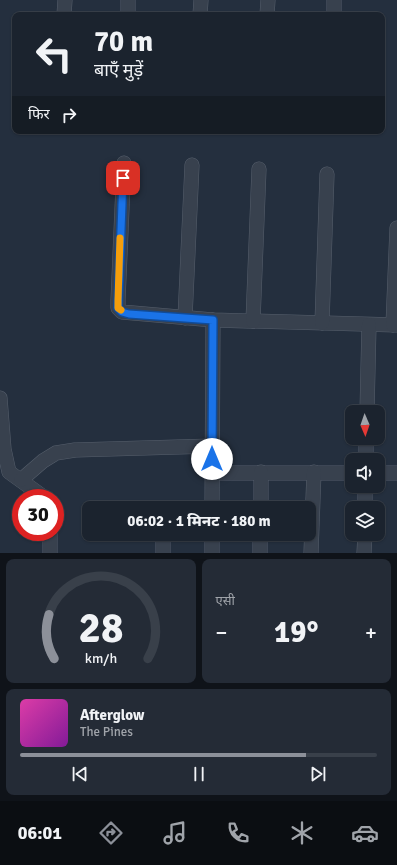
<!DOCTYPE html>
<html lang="hi">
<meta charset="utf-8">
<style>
:root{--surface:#1b232e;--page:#242b36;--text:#f1f3f6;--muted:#a0a4aa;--line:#39404a;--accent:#8c9099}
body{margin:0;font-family:Signika,"Noto Sans Devanagari",sans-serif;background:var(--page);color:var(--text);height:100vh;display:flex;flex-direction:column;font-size:15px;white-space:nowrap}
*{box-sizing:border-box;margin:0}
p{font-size:13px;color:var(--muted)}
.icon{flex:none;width:22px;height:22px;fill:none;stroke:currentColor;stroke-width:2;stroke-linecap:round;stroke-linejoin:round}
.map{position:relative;height:553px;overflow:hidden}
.details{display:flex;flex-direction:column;gap:6px;padding:6px;background:#0f1319;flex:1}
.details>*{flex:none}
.hud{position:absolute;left:12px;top:12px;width:373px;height:122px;border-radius:8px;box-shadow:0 1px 3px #0004,0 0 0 1px var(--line);background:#1b232e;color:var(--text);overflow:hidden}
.needle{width:26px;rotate:178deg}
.tools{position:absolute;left:345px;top:405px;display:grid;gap:8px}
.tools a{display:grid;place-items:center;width:40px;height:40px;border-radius:8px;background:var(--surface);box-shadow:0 1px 3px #0004,0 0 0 1px var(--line);font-size:20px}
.speed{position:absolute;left:12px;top:489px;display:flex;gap:8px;font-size:20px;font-weight:700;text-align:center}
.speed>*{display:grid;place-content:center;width:52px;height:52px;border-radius:50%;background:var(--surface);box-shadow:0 1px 3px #0004,0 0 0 1px var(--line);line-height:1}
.speed .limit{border:6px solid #d22;background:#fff;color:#111}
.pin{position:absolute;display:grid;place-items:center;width:34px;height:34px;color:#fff;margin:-17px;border-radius:8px;box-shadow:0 2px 6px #0006}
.me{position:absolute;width:44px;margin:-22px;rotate:0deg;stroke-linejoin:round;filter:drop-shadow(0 0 3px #0008)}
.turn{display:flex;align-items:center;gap:14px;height:84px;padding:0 16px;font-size:18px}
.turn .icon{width:52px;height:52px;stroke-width:2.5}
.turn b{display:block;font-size:28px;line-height:34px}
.then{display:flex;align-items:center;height:38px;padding:0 16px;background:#0003;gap:8px;font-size:15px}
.big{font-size:30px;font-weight:800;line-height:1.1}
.details .tile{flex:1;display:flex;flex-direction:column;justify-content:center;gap:6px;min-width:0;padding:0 14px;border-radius:8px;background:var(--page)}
.details .dial{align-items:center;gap:0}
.dial svg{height:104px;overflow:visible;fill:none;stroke:var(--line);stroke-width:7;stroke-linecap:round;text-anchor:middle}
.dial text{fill:var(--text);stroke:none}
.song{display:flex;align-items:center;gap:12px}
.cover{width:48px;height:48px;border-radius:6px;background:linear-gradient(135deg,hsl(320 70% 55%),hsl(290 70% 35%))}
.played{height:4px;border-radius:2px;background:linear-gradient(90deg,var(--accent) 80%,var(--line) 80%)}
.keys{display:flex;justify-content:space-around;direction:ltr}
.heat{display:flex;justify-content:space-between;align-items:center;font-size:22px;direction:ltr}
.details .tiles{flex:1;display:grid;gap:6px;grid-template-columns:1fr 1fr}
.tile:last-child{grid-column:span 2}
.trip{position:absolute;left:82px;top:501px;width:234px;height:40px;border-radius:8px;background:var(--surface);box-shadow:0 1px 3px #0004,0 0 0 1px var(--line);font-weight:800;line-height:40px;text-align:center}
.menu{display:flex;height:64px;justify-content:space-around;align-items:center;background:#0b0e12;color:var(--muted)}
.menu .icon{width:28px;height:28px}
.menu .selected{color:var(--accent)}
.menu b{font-size:18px;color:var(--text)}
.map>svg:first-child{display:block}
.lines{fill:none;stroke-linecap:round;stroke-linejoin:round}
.minor-casing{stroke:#565f6c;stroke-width:15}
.minor{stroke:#38414e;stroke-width:14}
.route-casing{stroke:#114b97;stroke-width:10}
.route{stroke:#1a73e8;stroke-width:7}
.slow{stroke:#f59e0b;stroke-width:7}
</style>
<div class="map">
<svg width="397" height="553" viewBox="0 0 397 553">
<rect width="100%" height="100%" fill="#242f3e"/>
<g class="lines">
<!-- minor casing -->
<g class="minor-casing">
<g id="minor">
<path d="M64,15L65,0"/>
<path d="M128,15V0"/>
<path d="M200,15L201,0"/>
<path d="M267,15L268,0"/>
<path d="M334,15V0"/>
<path d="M124,163L118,300V308L122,312L213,320L397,325"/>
<path d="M185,318L192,165"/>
<path d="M253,321L259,169"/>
<path d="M322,323L327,174"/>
<path d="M393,325L397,228"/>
<path d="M0,398L4,449L9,472L45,498"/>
<path d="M367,412L369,325"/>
<path d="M366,460V438"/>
<path d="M212,473H352"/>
<path d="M378,473H397"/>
<path d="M21,480L43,461L56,453L75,450L212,446"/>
<path d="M212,508L213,320"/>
<path d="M261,508V472"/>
<path d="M365,508V486"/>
<path d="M50,532V553"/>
<path d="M212,534V553"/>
<path d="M163,553V534"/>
<path d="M260,553V534"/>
<path d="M311,553L314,472"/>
<path d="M364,553L365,534"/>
</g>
</g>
<!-- minor -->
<use href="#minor" class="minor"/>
</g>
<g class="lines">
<!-- route casing -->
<g class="route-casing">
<path id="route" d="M123,178L118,308L122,312L129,314L213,320L212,459"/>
</g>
<!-- route -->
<use href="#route" class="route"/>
<!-- slow -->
<path class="slow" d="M120,238L118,300V308L121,310"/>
</g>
</svg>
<div class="tools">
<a><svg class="needle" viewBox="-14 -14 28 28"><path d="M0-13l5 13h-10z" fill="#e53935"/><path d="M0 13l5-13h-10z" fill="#a0a4aa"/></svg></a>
<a><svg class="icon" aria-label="sound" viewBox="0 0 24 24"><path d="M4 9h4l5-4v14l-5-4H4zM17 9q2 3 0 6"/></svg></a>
<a><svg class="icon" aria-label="layers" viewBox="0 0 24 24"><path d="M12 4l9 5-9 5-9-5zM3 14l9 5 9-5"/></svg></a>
</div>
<div class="speed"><div class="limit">30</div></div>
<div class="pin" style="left:123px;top:178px;background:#d93025"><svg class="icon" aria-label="arrive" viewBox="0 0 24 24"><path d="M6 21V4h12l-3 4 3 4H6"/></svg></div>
<svg class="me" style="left:212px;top:459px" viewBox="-20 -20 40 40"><circle r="19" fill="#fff"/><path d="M0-13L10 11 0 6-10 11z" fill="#1a73e8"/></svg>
<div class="trip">06:02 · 1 मिनट · 180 m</div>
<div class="hud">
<div class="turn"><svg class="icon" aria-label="left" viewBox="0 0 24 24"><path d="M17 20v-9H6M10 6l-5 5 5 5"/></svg><div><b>70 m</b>बाएँ मुड़ें</div></div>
<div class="then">फिर<svg class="icon" aria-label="right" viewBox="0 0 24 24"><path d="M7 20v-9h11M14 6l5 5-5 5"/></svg></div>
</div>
</div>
<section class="details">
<div class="tiles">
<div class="tile dial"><svg viewBox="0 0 100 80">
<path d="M14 69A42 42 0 1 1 86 69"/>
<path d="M14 69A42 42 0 0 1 10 35" stroke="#8c9099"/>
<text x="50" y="56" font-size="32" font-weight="700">28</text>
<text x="50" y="72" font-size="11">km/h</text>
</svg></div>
<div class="tile"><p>एसी</p>
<div class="heat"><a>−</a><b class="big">19°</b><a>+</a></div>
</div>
<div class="tile">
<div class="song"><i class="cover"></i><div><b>Afterglow</b><p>The Pines</p></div></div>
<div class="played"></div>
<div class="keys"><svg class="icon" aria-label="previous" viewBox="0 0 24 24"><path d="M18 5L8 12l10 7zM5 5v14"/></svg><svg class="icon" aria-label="pause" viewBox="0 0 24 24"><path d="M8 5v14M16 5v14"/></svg><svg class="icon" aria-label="next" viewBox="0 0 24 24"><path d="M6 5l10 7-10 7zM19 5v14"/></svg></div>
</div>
</div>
</section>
<nav class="menu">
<b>06:01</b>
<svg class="icon selected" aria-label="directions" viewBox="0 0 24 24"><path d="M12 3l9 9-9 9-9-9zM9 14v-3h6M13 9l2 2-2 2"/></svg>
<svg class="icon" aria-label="music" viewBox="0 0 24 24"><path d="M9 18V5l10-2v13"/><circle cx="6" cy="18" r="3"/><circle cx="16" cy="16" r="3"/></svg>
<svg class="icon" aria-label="phone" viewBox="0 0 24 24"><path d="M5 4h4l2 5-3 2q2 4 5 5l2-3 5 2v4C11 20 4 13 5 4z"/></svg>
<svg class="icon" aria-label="climate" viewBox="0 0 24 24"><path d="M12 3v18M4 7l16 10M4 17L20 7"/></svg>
<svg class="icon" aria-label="car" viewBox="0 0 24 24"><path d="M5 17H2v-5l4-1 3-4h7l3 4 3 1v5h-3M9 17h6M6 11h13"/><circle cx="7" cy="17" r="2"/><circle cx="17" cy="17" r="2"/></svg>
</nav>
